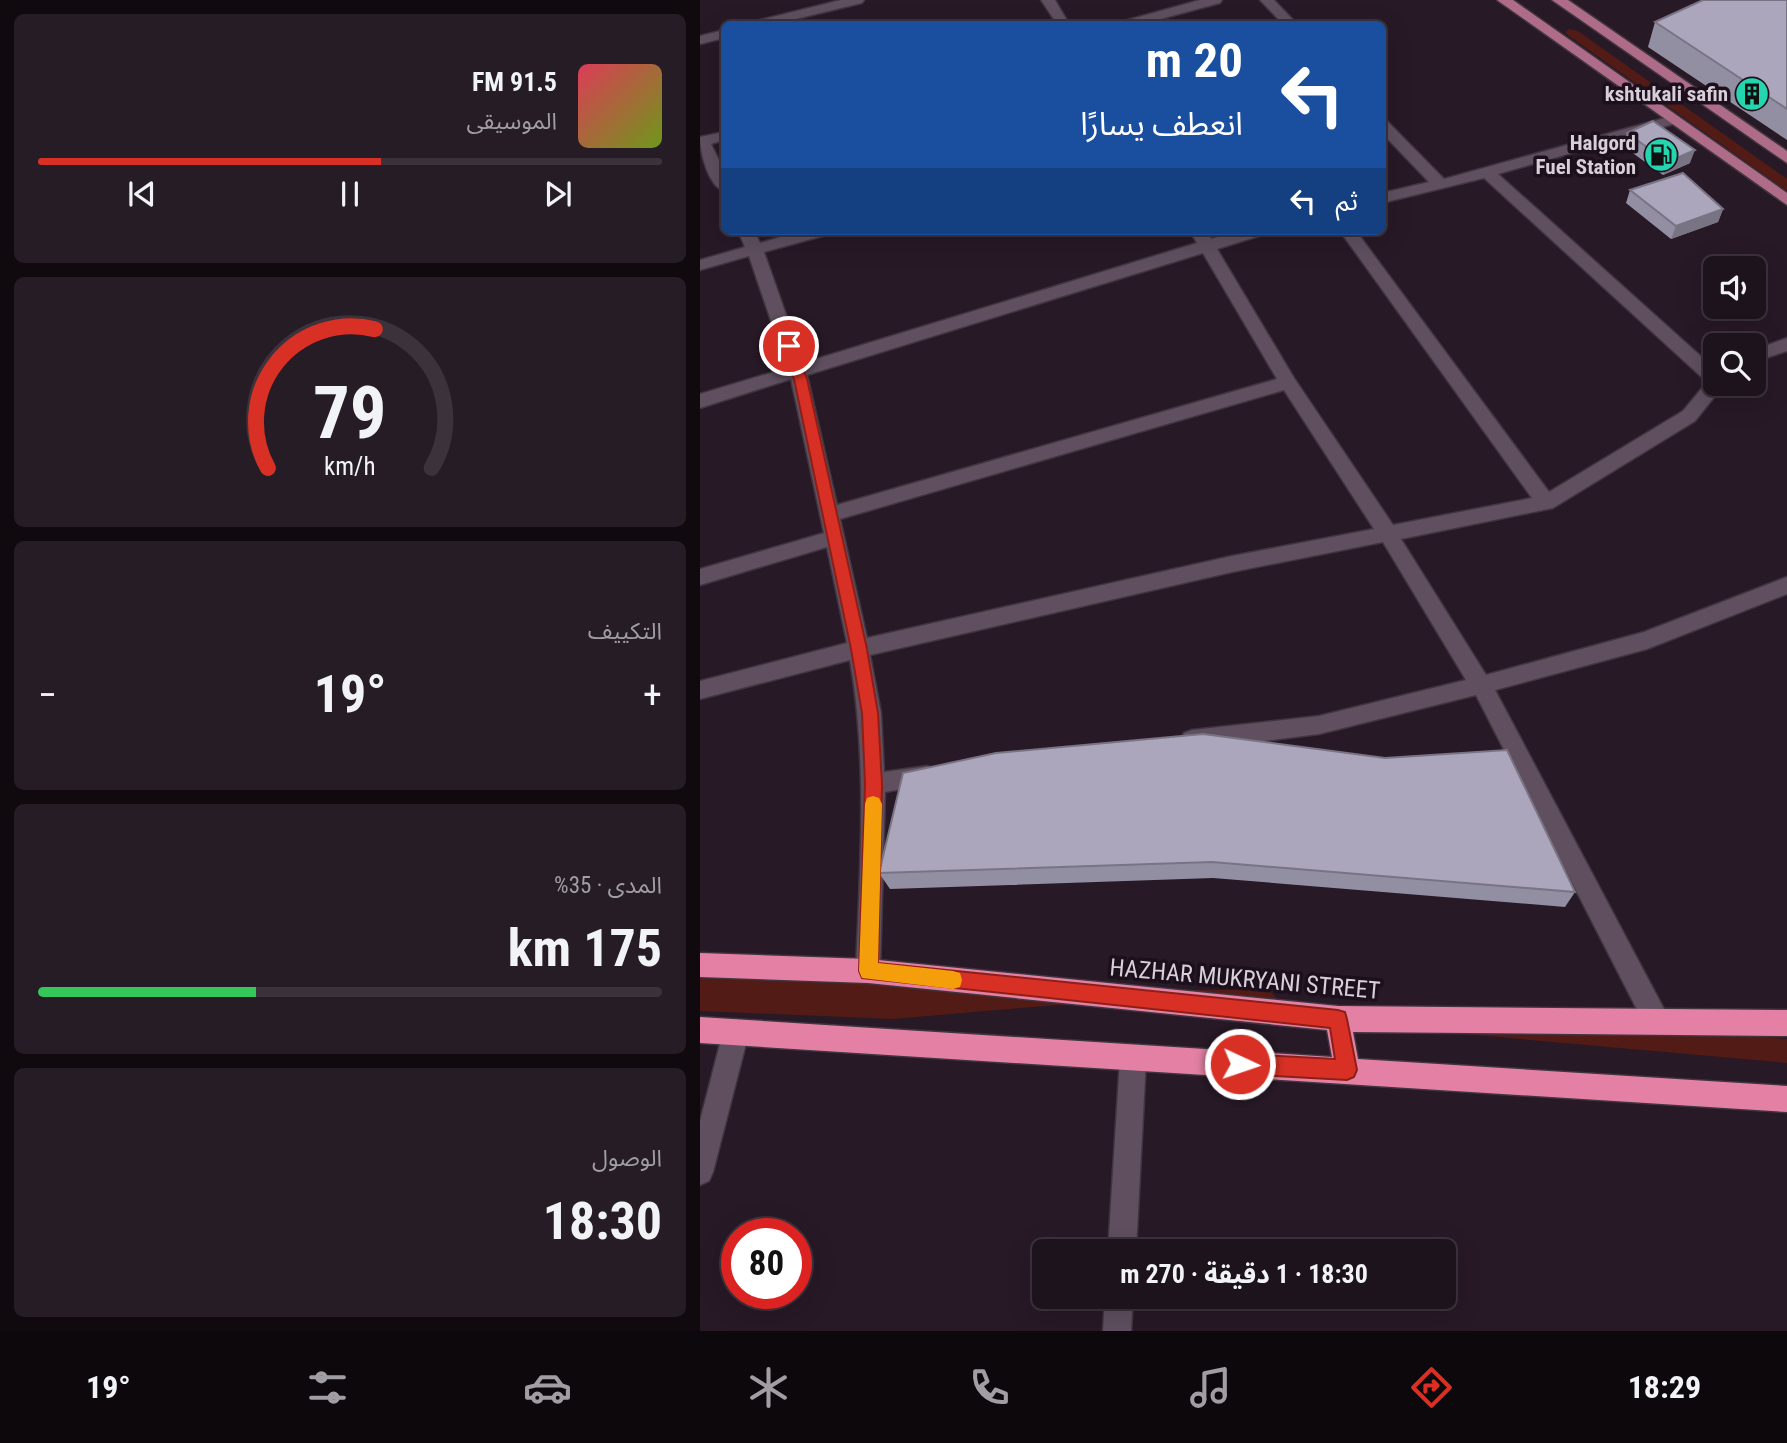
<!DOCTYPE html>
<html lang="ar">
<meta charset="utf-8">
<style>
:root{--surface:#1d131c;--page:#251c25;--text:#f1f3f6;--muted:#a09ea3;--line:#3b323b;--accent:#d93025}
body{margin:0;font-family:"Roboto Condensed","Noto Sans Arabic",sans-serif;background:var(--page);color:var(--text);direction:rtl;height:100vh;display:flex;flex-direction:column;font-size:26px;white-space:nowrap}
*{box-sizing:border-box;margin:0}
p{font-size:23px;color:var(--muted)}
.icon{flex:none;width:38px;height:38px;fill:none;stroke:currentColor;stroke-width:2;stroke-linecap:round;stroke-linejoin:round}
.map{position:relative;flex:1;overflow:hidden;direction:ltr}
.details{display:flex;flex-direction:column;gap:14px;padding:14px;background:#100a0f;width:700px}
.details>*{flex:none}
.guide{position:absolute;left:21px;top:21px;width:665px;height:214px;border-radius:10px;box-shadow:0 7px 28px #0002,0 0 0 2px var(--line);direction:rtl;background:#1a4fa0;color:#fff;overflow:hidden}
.tools{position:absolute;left:1003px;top:256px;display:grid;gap:14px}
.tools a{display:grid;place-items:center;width:63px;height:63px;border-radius:10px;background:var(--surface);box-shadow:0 7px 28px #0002,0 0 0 2px var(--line);font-size:35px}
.speed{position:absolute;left:21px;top:1218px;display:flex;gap:14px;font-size:35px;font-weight:700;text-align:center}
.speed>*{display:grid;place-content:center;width:91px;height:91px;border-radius:50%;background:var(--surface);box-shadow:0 7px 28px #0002,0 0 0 2px var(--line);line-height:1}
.speed .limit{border:10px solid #d22;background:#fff;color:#111}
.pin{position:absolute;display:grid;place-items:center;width:60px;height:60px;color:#fff;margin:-30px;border:4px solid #fff;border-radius:50%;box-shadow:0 2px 7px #0007}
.me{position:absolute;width:77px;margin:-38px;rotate:93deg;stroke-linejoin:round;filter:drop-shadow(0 0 5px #0008)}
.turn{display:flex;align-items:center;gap:24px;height:147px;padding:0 28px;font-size:32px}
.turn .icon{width:91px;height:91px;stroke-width:2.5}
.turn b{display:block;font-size:49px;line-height:60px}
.then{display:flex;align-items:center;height:66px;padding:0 28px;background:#0003;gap:14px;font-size:26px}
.big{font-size:52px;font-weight:700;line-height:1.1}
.details .card{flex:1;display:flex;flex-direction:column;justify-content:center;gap:10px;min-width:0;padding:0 24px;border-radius:10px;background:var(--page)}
.details .dial{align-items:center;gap:0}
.dial svg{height:182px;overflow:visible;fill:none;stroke:var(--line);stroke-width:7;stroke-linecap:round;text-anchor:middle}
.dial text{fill:var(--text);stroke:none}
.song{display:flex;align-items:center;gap:21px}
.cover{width:84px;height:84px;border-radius:10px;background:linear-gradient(135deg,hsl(350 70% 55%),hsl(80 70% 35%))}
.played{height:7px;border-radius:4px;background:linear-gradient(90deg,var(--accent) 55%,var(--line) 55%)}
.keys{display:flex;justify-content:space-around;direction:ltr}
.heat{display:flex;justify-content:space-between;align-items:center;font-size:38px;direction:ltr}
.charge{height:10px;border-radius:5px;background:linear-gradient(90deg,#34c759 35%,var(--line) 0)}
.trip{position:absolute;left:332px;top:1239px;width:424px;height:70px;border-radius:10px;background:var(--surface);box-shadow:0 7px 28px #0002,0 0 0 2px var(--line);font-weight:700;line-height:70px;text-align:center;direction:rtl}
.dock{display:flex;height:112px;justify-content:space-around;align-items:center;background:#0c080b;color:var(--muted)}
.dock .icon{width:49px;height:49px}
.dock .selected{color:var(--accent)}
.dock b{font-size:32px;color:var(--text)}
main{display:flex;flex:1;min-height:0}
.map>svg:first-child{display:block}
.green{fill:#521b15}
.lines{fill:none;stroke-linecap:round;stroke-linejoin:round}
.minor-casing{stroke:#3f353f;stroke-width:3}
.major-casing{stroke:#3f353f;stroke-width:3}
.highway-casing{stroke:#3f353f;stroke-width:3}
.minor{fill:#5f4f5f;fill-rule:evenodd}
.major{fill:#ae6c88;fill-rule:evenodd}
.highway{fill:#e380a3;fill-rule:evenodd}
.wall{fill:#938fa2}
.shaded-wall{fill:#787484}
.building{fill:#aba6bc;stroke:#787484;stroke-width:2}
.route{fill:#d93025;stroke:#8d1f18;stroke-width:2}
.slow{fill:#f59e0b}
.labels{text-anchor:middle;stroke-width:7;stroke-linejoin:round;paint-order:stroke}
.far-poi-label{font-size:21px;font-weight:bold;fill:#d8cfd8;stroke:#1d101d;text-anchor:end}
.street-label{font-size:24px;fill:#d8cfd8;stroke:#1d101d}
</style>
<main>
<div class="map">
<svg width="1087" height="1331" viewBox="0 0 1087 1331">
<rect width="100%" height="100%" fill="#271926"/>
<!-- green -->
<g class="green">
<path d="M868,29L878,31L1087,179V191L865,33Z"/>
<path d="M0,976C190,985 379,991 569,990L578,1000L380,1003L193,1019L0,1011Z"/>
<path d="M912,1026L1087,1039V1063L741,1032Z"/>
</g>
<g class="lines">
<!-- minor casing -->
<g class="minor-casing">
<g id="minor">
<path d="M141,0H164L162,3L75,24H54L56,21Z"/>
<path d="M341,0H355L369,24H357Z"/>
<path d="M500,0H522L520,3L442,24H422L424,21Z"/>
<path d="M560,0H574L597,24H583Z"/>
<path d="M24,30V38L0,44V36Z"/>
<path d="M972,116L977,117L979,120L977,123L798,174L1015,369V383H1025L1022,387L995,421L853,508L701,539L786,675L944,632L1087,577V594L947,649L795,690L965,1011L969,1020L965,1029L956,1033L947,1029L776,695L619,734L492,750L484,747L481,740L484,733L492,730L619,716L766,680L683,542L532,572L170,655L181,713L184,772L227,766L235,769L238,776L235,783L185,792L180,971L177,980L168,983L159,980L156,971C160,867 168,764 150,660L0,699V681L147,643L127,547L0,585V569L124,533L91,379L0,408V394L87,368L49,256L0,270V260L45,247L38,231H54L60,243L101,231H128L126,235L64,252L103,363L497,243L490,231H506L511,239L538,231H564L562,235L517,249L594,378L693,525L832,498L640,231H656L849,492L983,411L1007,382L784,178L682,203V193L729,182L682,133V120L687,121L744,179ZM503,253L577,379L137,505L107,375ZM584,390L674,529L532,556L167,638L140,519Z"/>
<path d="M24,132V140L11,144L24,171V191C8,186 0,152 0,137Z"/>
<path d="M1087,338V351L1054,362V350Z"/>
<path d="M36,1019L45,1023L49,1032L13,1172L9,1181L0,1185V1121L23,1032L27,1023Z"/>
<path d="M433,1046L442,1050L446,1059L436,1251H408L420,1059L424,1050Z"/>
<path d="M405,1297H433L431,1331H403Z"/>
</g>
</g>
<!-- major casing -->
<g class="major-casing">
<g id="major">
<path d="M797,0H813L1087,193V205Z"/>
<path d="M852,0H868L1087,151V163Z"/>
</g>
</g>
<!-- highway casing -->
<g class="highway-casing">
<path id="highway" d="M0,953L168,959L638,1006L1087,1010V1036L653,1032L658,1059L1087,1086V1112L0,1043V1017L632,1057L627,1030L168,983L0,977Z"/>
</g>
<!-- minor -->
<use href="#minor" class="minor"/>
<!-- major -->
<use href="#major" class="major"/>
<!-- highway -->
<use href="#highway" class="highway"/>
</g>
<!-- wall -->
<g class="wall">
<path d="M1087,0V140L948,47L955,22Z"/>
<path d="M927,133L990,163L963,175L923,146Z"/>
<path d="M930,190L1023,209L1018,222L971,239L926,203Z"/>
<path d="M203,773L875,892L865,907L513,878L190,889L179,873Z"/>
</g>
<!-- shaded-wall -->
<g class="shaded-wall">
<path d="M995,150L990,163L963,175L968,162Z"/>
<path d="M1023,209L1018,222L971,239L976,226Z"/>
</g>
<!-- building -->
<g class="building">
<path d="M1003,0H1087V109L955,22Z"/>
<path d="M953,121L995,150L968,162L927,133Z"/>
<path d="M983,173L1023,209L976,226L930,190Z"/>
<path d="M503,734L685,758L807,750L875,892L512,862L179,873L203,773L296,753Z"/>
</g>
<!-- route -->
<path class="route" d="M89,342L95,346L107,379L167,649L178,713L182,784L178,963L638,1010L645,1012L647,1019L657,1070L654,1077L647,1080L540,1074L533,1071L530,1064L533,1057L540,1054L635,1059L630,1028L162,978L159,971L165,784L162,713L151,649L94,379L82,346Z"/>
<!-- slow -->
<path class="slow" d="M173,796L179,798L182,804L178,963L253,971L260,973L262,980L260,987L253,989L162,978L159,971L165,804L167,798Z"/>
<!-- icons -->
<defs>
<g id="building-disc" transform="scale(1.75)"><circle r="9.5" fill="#24d5af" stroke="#1d101d"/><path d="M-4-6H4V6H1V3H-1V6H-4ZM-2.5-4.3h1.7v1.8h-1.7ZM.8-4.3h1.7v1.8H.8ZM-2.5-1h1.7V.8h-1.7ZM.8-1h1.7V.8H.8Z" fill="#111"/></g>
<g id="fuel-disc" transform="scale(1.75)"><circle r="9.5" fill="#24d5af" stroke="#1d101d"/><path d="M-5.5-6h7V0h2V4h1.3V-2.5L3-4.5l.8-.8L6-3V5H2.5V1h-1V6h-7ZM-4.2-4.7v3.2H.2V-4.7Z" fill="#111"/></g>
</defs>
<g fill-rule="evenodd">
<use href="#building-disc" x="1052" y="94"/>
<use href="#fuel-disc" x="961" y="155"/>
</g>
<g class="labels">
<!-- far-poi labels -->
<g class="far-poi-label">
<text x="1028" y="101">kshtukali safin</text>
<text x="936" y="150">Halgord<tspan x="936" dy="24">Fuel Station</tspan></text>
</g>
<!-- street labels -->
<g class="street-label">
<text transform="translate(545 979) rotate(5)" y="8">HAZHAR MUKRYANI STREET</text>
</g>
</g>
</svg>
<div class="tools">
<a><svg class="icon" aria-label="sound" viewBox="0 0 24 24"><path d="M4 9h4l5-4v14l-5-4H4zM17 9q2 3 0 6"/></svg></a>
<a><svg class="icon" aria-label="search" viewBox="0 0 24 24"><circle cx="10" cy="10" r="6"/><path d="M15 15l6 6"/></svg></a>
</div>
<div class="speed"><div class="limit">80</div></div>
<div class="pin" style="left:89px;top:346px;background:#d93025"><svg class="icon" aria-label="arrive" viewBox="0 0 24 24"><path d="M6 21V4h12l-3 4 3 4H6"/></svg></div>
<svg class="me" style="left:540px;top:1064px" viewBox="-20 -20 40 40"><circle r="17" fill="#d93025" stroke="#fff" stroke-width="3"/><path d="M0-11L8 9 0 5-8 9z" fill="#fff"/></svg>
<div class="trip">18:30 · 1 دقيقة · 270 m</div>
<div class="guide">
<div class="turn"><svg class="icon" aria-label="left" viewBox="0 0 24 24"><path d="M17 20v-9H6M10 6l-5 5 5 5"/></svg><div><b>20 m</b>انعطف يسارًا</div></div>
<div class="then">ثم<svg class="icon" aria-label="left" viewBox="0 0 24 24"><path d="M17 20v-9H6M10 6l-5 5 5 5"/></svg></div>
</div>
</div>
<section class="details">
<div class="card">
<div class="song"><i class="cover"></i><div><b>91.5 FM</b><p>الموسيقى</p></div></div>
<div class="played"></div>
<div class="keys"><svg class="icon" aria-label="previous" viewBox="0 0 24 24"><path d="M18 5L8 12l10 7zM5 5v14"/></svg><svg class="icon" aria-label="pause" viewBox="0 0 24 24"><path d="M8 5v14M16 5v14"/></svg><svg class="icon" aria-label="next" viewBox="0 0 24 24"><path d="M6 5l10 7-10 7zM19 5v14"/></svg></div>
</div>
<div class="card dial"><svg viewBox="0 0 100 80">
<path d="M14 69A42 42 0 1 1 86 69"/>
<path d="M14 69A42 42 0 0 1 61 8" stroke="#d93025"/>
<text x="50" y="56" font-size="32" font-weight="700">79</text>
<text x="50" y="72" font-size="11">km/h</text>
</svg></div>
<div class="card"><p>التكييف</p>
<div class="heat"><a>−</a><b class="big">19°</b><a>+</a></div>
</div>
<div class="card"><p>المدى · 35%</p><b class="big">175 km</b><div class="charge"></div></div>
<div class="card"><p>الوصول</p><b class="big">18:30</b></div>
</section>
</main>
<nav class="dock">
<b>18:29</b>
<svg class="icon selected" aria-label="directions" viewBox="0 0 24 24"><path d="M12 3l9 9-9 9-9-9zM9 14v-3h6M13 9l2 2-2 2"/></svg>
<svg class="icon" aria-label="music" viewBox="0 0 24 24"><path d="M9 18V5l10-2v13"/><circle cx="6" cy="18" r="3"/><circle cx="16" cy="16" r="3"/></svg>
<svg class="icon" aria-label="phone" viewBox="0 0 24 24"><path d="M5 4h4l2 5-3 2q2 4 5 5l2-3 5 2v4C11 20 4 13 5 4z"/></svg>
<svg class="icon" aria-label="climate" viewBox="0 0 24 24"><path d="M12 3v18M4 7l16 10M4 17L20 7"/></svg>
<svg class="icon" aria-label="car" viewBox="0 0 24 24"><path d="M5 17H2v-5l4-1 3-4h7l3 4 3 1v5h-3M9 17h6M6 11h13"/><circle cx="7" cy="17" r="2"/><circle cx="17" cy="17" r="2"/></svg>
<svg class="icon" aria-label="filters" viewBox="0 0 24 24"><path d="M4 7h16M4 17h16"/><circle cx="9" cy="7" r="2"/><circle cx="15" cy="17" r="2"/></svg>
<b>19°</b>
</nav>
